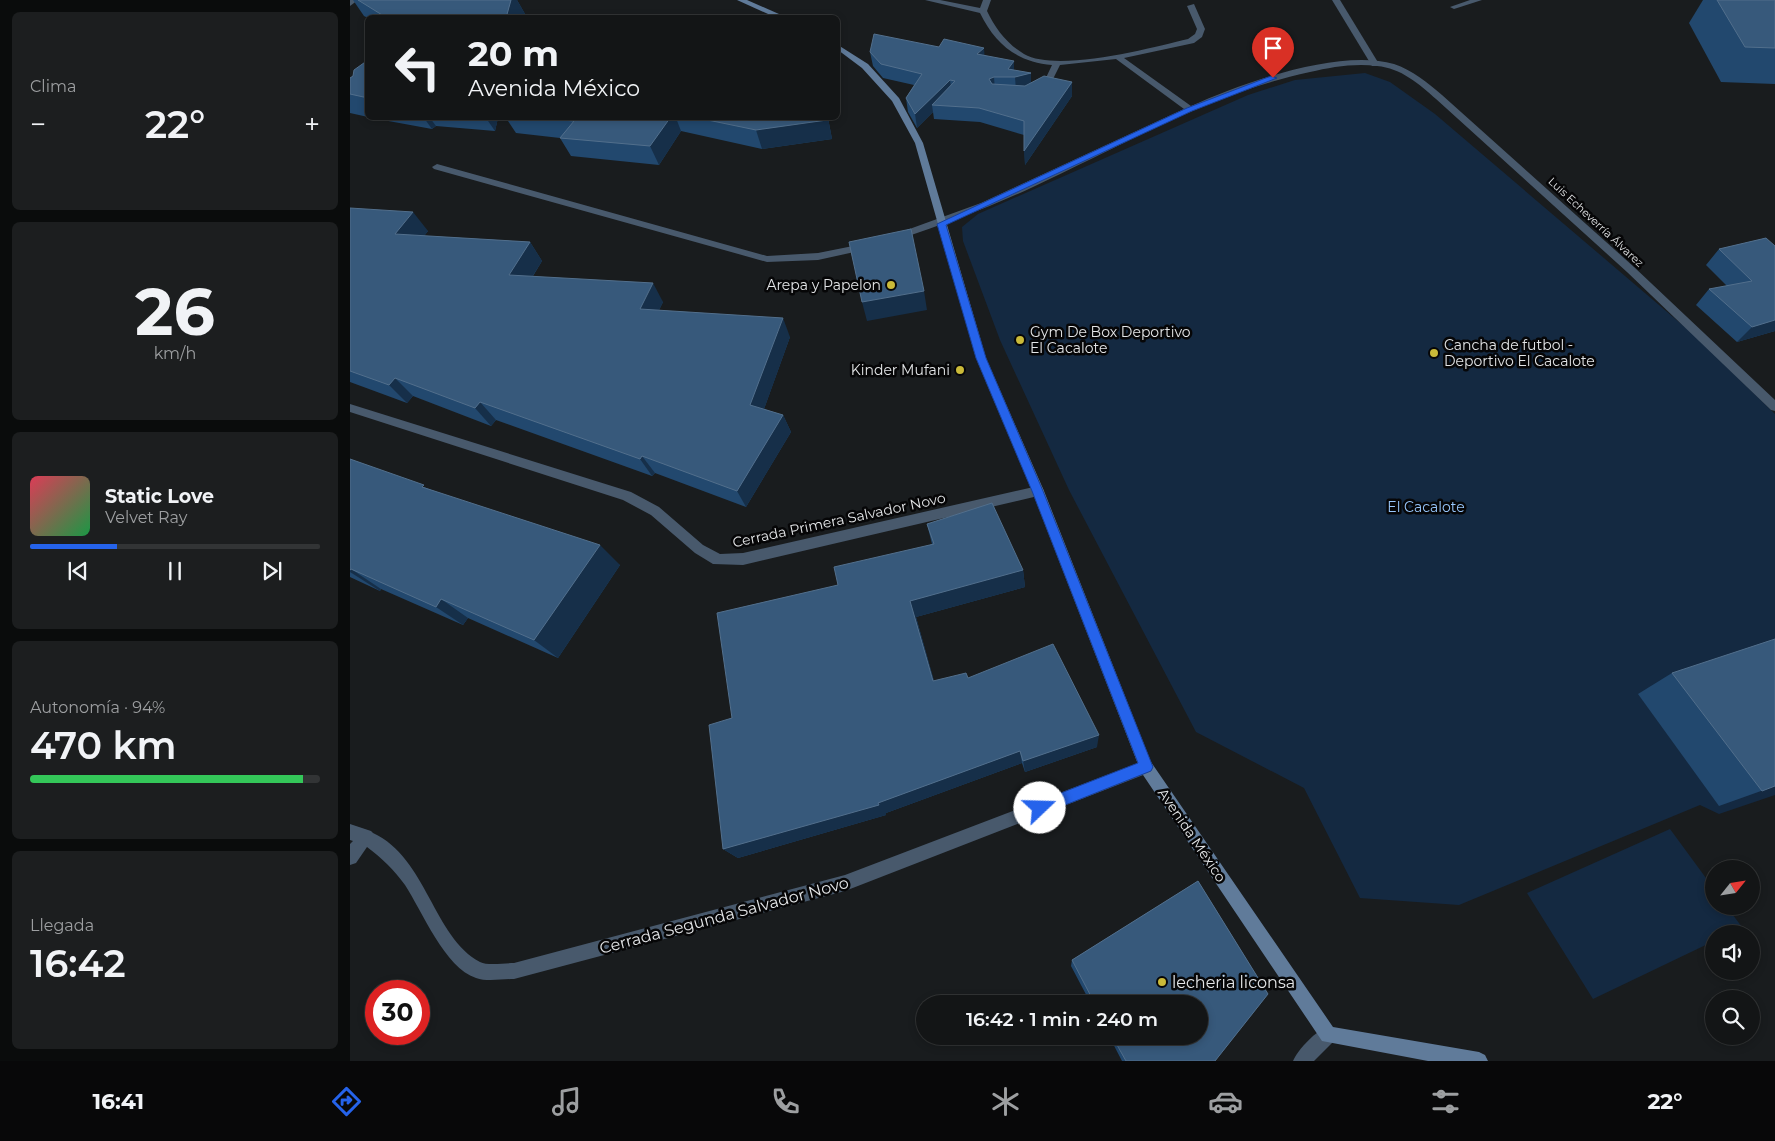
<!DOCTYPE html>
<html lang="es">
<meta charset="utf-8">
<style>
:root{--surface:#131516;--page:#1c1e1f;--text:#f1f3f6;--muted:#9d9fa1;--line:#323435;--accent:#2563eb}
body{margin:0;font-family:Montserrat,sans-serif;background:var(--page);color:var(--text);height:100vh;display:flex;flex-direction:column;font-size:19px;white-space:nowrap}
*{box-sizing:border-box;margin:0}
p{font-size:16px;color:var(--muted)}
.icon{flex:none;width:28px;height:28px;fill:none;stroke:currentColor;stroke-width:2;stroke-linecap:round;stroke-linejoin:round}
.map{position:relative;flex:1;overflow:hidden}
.panel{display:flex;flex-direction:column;gap:12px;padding:12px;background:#0a0c0c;width:350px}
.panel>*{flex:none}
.banner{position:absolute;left:15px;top:15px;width:475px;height:105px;border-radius:8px;box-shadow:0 2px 8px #0003,0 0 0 1px var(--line);background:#131516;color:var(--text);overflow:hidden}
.needle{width:32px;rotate:60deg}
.controls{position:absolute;left:1355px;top:860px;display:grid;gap:10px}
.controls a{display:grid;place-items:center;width:55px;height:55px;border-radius:50%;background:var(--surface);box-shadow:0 2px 8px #0003,0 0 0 1px var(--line);font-size:25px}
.speed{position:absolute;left:15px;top:980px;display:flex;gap:10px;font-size:25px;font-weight:700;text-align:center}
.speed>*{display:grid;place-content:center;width:65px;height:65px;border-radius:50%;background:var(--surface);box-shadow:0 2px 8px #0003,0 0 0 1px var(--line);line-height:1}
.speed .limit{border:8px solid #d22;background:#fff;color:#111}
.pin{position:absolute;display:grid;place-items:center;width:42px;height:42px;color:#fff;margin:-51px -21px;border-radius:50% 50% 50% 0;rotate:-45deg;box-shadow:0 0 5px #0007}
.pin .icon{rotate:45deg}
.me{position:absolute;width:55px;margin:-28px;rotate:69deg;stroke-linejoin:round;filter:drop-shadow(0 0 4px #0008)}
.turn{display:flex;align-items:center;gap:18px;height:105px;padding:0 20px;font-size:22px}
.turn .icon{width:65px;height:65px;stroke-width:2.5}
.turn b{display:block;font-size:35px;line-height:42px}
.big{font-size:38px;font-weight:600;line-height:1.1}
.panel .tile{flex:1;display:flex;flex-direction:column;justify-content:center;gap:8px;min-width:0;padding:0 18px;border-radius:8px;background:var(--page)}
.panel .dial{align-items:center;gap:0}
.dial b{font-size:65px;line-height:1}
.song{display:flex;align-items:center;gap:15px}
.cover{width:60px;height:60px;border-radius:8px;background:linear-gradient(135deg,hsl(350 70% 55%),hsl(140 70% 35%))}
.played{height:5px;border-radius:2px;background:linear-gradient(90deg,var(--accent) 30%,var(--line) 30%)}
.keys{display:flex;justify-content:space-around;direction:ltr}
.heat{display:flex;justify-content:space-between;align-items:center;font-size:28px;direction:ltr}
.charge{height:8px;border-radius:4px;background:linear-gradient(90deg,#34c759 94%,var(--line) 0)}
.trip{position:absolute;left:566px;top:995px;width:292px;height:50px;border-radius:25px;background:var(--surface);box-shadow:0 2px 8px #0003,0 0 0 1px var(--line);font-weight:600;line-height:50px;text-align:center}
.tab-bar{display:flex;height:80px;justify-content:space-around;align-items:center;background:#080809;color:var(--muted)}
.tab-bar .icon{width:35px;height:35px}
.tab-bar .active{color:var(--accent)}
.tab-bar b{font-size:22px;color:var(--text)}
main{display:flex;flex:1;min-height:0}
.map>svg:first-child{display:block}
.green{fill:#142941}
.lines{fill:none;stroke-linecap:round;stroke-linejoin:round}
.lane{fill:#48596c;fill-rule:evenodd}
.street{fill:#48596c;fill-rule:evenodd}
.secondary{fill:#607b9a;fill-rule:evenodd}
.wall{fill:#22486e}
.shaded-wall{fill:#162f49}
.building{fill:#37597b;stroke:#526f8c}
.route{fill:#2563eb;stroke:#184099}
.poi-dot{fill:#caba39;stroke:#060607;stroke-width:2}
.labels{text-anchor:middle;stroke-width:5;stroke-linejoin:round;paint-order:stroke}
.far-street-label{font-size:11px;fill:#e3e5e7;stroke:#060607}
.poi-label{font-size:14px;fill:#e3e5e7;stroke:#060607;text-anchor:end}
.park-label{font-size:14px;fill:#97c6fc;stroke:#060607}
.street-label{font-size:14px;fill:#e3e5e7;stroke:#060607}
.near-street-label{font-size:16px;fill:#e3e5e7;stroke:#060607}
.near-poi-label{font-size:16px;fill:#e3e5e7;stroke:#060607;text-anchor:start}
</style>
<main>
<section class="panel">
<div class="tile"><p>Clima</p>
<div class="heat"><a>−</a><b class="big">22°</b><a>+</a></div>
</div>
<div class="tile dial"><b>26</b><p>km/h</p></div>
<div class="tile">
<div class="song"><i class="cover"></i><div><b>Static Love</b><p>Velvet Ray</p></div></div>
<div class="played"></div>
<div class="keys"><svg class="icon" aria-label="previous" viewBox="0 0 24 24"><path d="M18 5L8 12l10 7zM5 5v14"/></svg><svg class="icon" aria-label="pause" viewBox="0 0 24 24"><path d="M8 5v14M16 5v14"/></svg><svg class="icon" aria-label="next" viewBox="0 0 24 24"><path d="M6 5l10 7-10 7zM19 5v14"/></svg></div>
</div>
<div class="tile"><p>Autonomía · 94%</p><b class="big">470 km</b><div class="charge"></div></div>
<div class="tile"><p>Llegada</p><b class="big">16:42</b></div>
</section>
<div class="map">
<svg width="1425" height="1061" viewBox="0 0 1425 1061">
<rect width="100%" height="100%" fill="#191c1e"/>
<!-- green -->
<g class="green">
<path d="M1015,73L1040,82L1085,114L1343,334L1425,414V795L1369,814L1350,805L1109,905L1010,898L954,788L846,732L719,490L650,340L613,241L612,227L628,214L898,95L945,80Z"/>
<path d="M1320,829L1364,889V906H1376L1392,927L1379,934H1364V941L1243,999L1177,893Z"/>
</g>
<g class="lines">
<!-- lane -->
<g class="lane">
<path d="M982,0H990L1029,64L1028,66H1022Z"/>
<path d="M1120,0H1132L1104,9L1100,7Z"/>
</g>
<!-- street -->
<g class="street">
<path d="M0,0H8L0,6Z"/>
<path d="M575,0H590L630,8L633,0H641L637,11C645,28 657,44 674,54C707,73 801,48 838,39L845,34L847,29L837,6L844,4L855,29L852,37L844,43L774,58L841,106C892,83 989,48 1044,64C1062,70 1078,83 1092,95L1284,267L1425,400V411L1421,410L1277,272L1086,99C1069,84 1051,68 1027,66C1005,63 981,67 960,72C862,93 773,145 683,187C640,207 595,224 549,239H543V235L631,203L834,109L766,59L710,65L701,83L692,92H686L685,90L694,82L702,65C667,62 645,44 630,13Z"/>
<path d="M87,164L417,256L468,253L518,243L523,246L518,249L468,260L417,262L84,169L82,167Z"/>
<path d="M0,404L281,492L309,507L353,545L370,554L393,553L688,486L692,487L694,491L692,495L688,496L393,565L363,564L345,553L301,515L273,500L0,412Z"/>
<path d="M796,760L801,762L803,767L801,772L495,891L164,979C152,979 137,982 126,978C95,968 72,911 55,885C44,870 32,858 17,847L6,863L0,865V844L3,841L0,840V824L21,831L23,833C77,858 83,937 130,962C138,966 155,963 164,963L495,875Z"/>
<path d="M978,1026L984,1029L987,1035L984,1041L964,1061H943C948,1049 966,1031 978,1026Z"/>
</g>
<!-- secondary -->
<g class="secondary">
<path d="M387,0H397L438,18H427Z"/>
<path d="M488,45L518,64L549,98L573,143L636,358L694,491L801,762L983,1027L1129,1052L1135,1055L1138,1061H1078L972,1041L791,772L682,491L626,358L565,143L542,101L512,68L488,50Z"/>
</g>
</g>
<!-- wall -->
<g class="wall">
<path d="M3,0H167L175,14L174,18H18L14,16Z"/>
<path d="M1353,0H1425V84L1371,82L1339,23Z"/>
<path d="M520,52L634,55L664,70L681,73V82H722V96L675,165L674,135L630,122L584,119L583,112L567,128L558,112L556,98L564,85L533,78L523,66Z"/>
<path d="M18,60V117L0,113V78L3,76Z"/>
<path d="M22,118H148L145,131L86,126L82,129Z"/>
<path d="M156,118H478L482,139L412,149L331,131L309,165L221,156L210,138L166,133Z"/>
<path d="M0,208L78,231L74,236L180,242L192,261L183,276L313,302L309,310L440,337L414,409L433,415L441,432L396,507L305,473L302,476L146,420L141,426L63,396L57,403L0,382Z"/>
<path d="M1416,238L1425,331L1387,342L1346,305L1359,289L1377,286L1356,265L1369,249Z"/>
<path d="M0,459L79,489L270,565L208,658L118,618L113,625L31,589L30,591L0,577Z"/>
<path d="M577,524L673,570L675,587L566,617L584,681L618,678L747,747L675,772L672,763L536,813V815L388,858L373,849L382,718L488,585L582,544Z"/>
<path d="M1322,673L1425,786L1369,806L1288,694Z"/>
<path d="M848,881L918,994L865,1061H772L759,1036H850V1004H741L721,966L722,960Z"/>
</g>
<!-- shaded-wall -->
<g class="shaded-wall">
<path d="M161,0H167L175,14L174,18H156Z"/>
<path d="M634,48L635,62L627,54Z"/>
<path d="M664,61V75L658,69Z"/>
<path d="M681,73V87L666,91L665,77Z"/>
<path d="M644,77L645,91L639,79Z"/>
<path d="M600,80L602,94L582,105L583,112L567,128L565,114Z"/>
<path d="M722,82V96L675,165L674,151Z"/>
<path d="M74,118H80L86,126L82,129Z"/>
<path d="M136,118H148L145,131Z"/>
<path d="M320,118H326L331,131L309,165L300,146Z"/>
<path d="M476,118H478L482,139L412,149L406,130Z"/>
<path d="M63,212L78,231L61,253L45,234Z"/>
<path d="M180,242L192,261L172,293L159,275Z"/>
<path d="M303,283L313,302L301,327L290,309Z"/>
<path d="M574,291L577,310L517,321L512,302Z"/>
<path d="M433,318L440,337L409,423L400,405Z"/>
<path d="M1425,320V331L1387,342L1402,327Z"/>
<path d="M45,378L63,396L57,403L39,385Z"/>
<path d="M130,402L146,420L141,426L125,408Z"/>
<path d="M433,415L441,432L396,507L387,491Z"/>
<path d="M292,456L305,473L302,476L290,459Z"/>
<path d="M250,545L270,565L208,658L184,640Z"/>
<path d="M1,569L31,589L30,591L0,572Z"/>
<path d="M673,570L675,587L566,617L588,696L583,681L560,601Z"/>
<path d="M91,599L118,618L113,625L86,607Z"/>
<path d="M749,735L747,747L675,772L673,761Z"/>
<path d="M670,751L672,763L536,813V815L388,858L373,849L528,803Z"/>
</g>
<!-- building -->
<g class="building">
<path d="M8,0H161L156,18H37Z"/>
<path d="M1367,0H1425V48L1395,47Z"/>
<path d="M524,34L589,47L594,39L634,48L627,54L664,61L658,69L681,73L665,77H644L639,79L642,84L675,86L694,76L722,82L674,151V121L629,108L582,105L605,81L600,80L565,114L556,98L572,74L531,64L520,52Z"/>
<path d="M18,60V98L0,94V78L3,76L4,70Z"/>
<path d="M189,118H320L300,146L210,138L224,121Z"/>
<path d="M348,118H476L477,120L406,130Z"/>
<path d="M0,208L63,212L45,234L180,242L159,275L303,283L290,309L433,318L400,405L433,415L387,491L292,456L290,459L130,402L125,408L45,378L39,385L0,371Z"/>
<path d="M561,229L574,291L512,302L499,242Z"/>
<path d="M1416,238L1425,246V320L1402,327L1359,289L1402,281L1369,249Z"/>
<path d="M0,459L74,485L72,487L250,545L184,640L91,599L86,607L1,569L0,570Z"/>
<path d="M642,503L673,570L560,601L583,681L616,673L618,678L703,644L749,735L673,761L670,751L528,803L529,805L373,849L359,725L382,718L367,613L488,585L484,567L584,544L577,524Z"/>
<path d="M1425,639V786L1412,791L1322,673Z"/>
<path d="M848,881L918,994L865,1061H776L762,1036H850V1004H745L722,960Z"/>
</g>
<!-- route -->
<path class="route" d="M921,76L927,78L842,111L596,225L636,358L693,491L803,767L801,771L690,815L685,813L683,808L685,803L788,763L682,491L626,358L587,224L837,108Z"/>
<!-- markers -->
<g class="poi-dot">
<circle cx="541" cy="285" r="5"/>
<circle cx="670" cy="340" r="5"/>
<circle cx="1084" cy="353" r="5"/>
<circle cx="610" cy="370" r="5"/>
<circle cx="812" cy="982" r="5"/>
</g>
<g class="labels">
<!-- far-street labels -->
<g class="far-street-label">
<text transform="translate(1246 222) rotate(43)" y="4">Luis Echeverría Álvarez</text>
</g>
<!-- poi labels -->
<g class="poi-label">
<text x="531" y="290">Arepa y Papelon</text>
<text x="680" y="337" text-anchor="start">Gym De Box Deportivo<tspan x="680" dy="16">El Cacalote</tspan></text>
<text x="1094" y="350" text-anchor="start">Cancha de futbol -<tspan x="1094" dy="16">Deportivo El Cacalote</tspan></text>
<text x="600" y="375">Kinder Mufani</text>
</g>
<!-- park labels -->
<g class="park-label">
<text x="1076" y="512">El Cacalote</text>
</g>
<!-- street labels -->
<g class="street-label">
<text transform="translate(489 520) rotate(-12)" y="5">Cerrada Primera Salvador Novo</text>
<text transform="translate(842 835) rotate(56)" y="5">Avenida México</text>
</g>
<!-- near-street labels -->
<g class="near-street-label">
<text transform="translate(374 915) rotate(-15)" y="6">Cerrada Segunda Salvador Novo</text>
</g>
<!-- near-poi labels -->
<g class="near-poi-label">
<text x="822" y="988">lecheria liconsa</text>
</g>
</g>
</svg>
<div class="controls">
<a><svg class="needle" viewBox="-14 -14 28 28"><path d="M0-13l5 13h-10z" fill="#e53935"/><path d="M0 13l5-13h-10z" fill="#9d9fa1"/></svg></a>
<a><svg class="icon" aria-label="sound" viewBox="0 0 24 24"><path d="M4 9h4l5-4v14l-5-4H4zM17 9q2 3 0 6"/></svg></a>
<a><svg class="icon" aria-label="search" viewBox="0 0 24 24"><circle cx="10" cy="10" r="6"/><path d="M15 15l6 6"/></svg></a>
</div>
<div class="speed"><div class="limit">30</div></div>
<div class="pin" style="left:923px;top:78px;background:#d93025"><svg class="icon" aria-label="arrive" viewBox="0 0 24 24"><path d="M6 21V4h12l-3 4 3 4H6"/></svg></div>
<svg class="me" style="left:690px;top:808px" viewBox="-20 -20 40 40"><circle r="19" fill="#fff"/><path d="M0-13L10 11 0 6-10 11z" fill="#2563eb"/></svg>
<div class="trip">16:42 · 1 min · 240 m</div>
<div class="banner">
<div class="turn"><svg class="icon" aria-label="left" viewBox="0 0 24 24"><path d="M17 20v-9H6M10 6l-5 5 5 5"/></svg><div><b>20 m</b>Avenida México</div></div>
</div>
</div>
</main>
<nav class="tab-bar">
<b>16:41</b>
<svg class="icon active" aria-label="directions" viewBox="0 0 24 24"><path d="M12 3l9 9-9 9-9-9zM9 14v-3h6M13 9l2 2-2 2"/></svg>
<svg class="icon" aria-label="music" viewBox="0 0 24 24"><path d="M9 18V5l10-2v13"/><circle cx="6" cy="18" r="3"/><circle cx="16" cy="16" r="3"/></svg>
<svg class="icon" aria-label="phone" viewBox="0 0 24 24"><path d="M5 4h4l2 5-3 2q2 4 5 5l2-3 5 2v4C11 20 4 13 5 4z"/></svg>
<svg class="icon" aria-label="climate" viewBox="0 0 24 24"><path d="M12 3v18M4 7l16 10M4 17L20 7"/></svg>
<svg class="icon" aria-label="car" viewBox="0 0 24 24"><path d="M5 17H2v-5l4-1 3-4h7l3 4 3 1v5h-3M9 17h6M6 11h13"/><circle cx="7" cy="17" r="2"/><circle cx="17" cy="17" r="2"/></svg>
<svg class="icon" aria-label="filters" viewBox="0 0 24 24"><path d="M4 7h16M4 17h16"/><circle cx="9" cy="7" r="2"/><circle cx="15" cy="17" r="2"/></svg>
<b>22°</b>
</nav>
